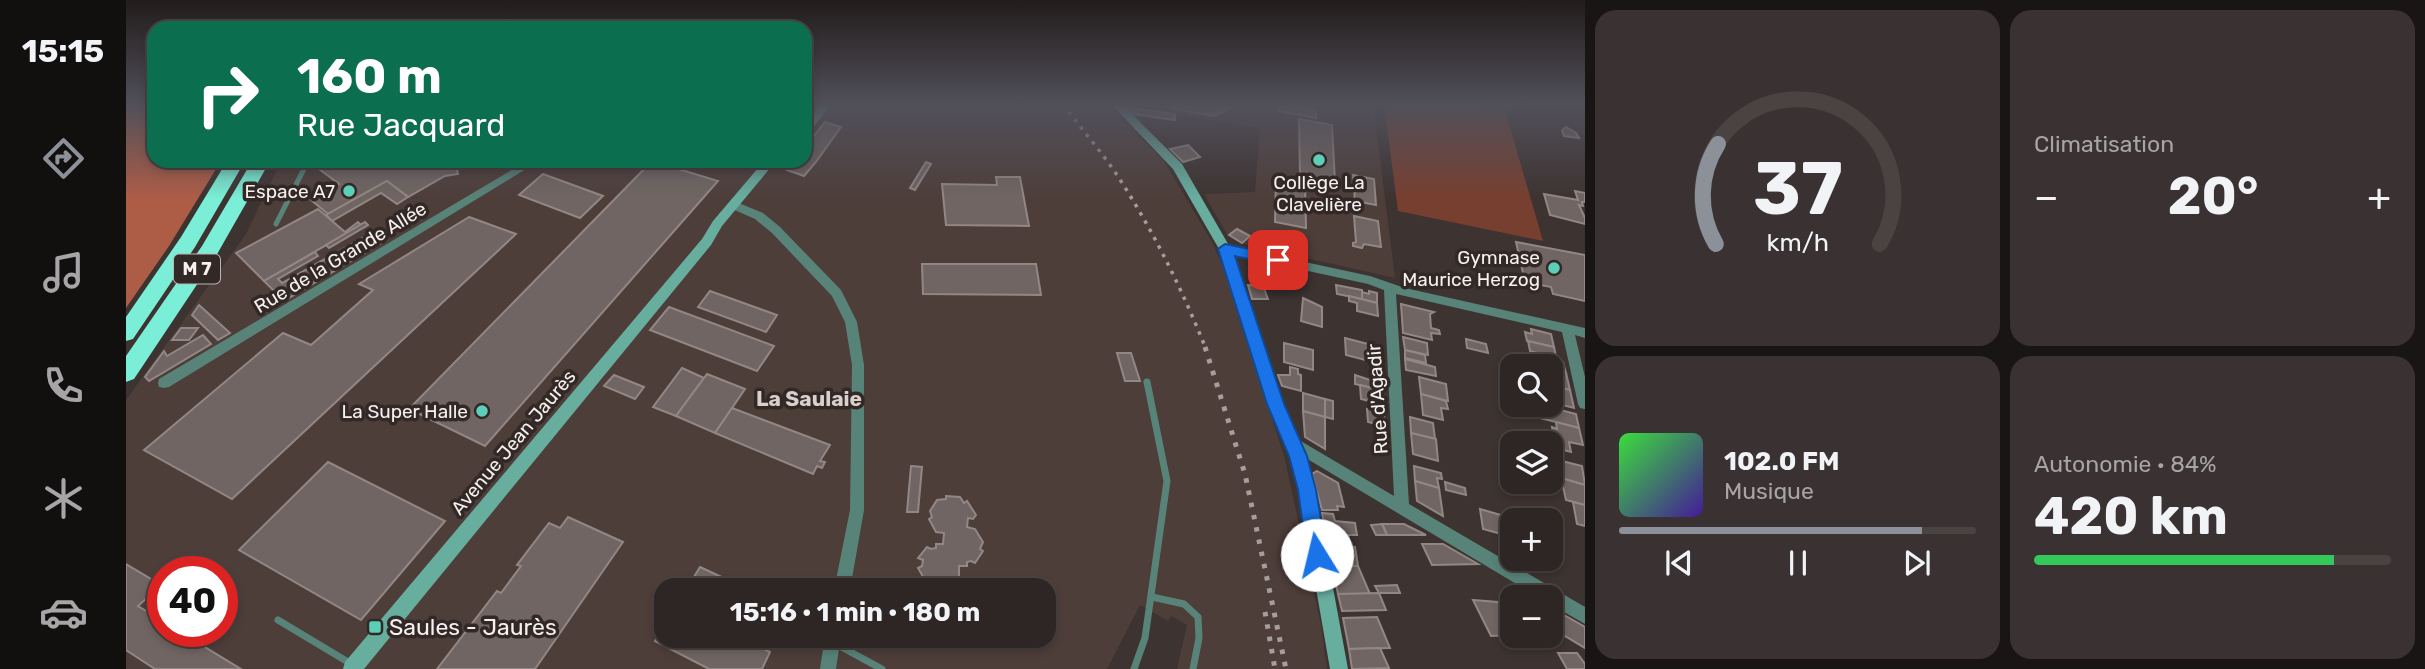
<!DOCTYPE html>
<html lang="fr">
<meta charset="utf-8">
<style>
:root{--surface:#2e2625;--page:#3a3232;--text:#f1f3f6;--muted:#a7a5a7;--line:#494342;--accent:#8c9099}
body{margin:0;font-family:Rubik,sans-serif;background:var(--page);color:var(--text);height:100vh;display:flex;flex-direction:column;font-size:26px;white-space:nowrap}
*{box-sizing:border-box;margin:0}
p{font-size:23px;color:var(--muted)}
.icon{flex:none;width:38px;height:38px;fill:none;stroke:currentColor;stroke-width:2;stroke-linecap:round;stroke-linejoin:round}
.map{position:relative;flex:1;overflow:hidden}
.panel{display:flex;flex-direction:column;gap:10px;padding:10px;background:#191514;width:840px}
.panel>*{flex:none}
.top-card{position:absolute;left:21px;top:21px;width:665px;height:147px;border-radius:21px;box-shadow:0 4px 10px #0003,0 0 0 2px var(--line);background:#0b6e4f;color:#fff;overflow:hidden}
.controls{position:absolute;left:1374px;top:354px;display:grid;gap:14px}
.controls a{display:grid;place-items:center;width:63px;height:63px;border-radius:14px;background:var(--surface);box-shadow:0 4px 10px #0003,0 0 0 2px var(--line);font-size:35px}
.speed{position:absolute;left:21px;top:556px;display:flex;gap:14px;font-size:35px;font-weight:700;text-align:center}
.speed>*{display:grid;place-content:center;width:91px;height:91px;border-radius:50%;background:var(--surface);box-shadow:0 4px 10px #0003,0 0 0 2px var(--line);line-height:1}
.speed .limit{border:10px solid #d22;background:#fff;color:#111}
.pin{position:absolute;display:grid;place-items:center;width:60px;height:60px;color:#fff;margin:-30px;border-radius:14px;box-shadow:0 4px 10px #0006}
.me{position:absolute;width:77px;margin:-38px;rotate:351deg;stroke-linejoin:round;filter:drop-shadow(0 0 5px #0008)}
.turn{display:flex;align-items:center;gap:24px;height:147px;padding:0 35px;font-size:32px}
.turn .icon{width:91px;height:91px;stroke-width:2.5}
.turn b{display:block;font-size:49px;line-height:60px}
.big{font-size:52px;font-weight:700;line-height:1.1}
.panel .tile{flex:1;display:flex;flex-direction:column;justify-content:center;gap:10px;min-width:0;padding:0 24px;border-radius:21px;background:var(--page)}
.panel .dial{align-items:center;gap:0}
.dial svg{height:182px;overflow:visible;fill:none;stroke:var(--line);stroke-width:7;stroke-linecap:round;text-anchor:middle}
.dial text{fill:var(--text);stroke:none}
.song{display:flex;align-items:center;gap:21px}
.cover{width:84px;height:84px;border-radius:10px;background:linear-gradient(135deg,hsl(120 70% 55%),hsl(260 70% 35%))}
.played{height:7px;border-radius:4px;background:linear-gradient(90deg,var(--accent) 85%,var(--line) 85%)}
.keys{display:flex;justify-content:space-around;direction:ltr}
.heat{display:flex;justify-content:space-between;align-items:center;font-size:38px;direction:ltr}
.charge{height:10px;border-radius:5px;background:linear-gradient(90deg,#34c759 84%,var(--line) 0)}
.panel .tiles{flex:1;display:grid;gap:10px;grid-template-columns:repeat(2,1fr)}
.trip{position:absolute;left:528px;top:578px;width:402px;height:70px;border-radius:21px;background:var(--surface);box-shadow:0 4px 10px #0003,0 0 0 2px var(--line);font-weight:700;line-height:70px;text-align:center}
main{display:flex;flex:1;min-height:0}
.menu{display:flex;flex-direction:column;width:126px;justify-content:space-around;align-items:center;background:#120f0f;color:var(--muted)}
.menu .icon{width:49px;height:49px}
.menu .selected{color:var(--accent)}
.menu b{font-size:32px;color:var(--text)}
.map>svg:first-child{display:block}
.built{fill:#4e3e3a;fill-rule:evenodd}
.green{fill:#773f30}
.water{fill:#ad5c46}
.building{fill:#706562;stroke:#928784;stroke-width:2}
.lines{fill:none;stroke-linecap:round;stroke-linejoin:round}
.lane-far1{stroke:#588379;stroke-width:5}
.lane{stroke:#588379;stroke-width:7}
.street{fill:#588379;fill-rule:evenodd}
.secondary{fill:#67ae9f;fill-rule:evenodd}
.highway{fill:#7aeed6;fill-rule:evenodd}
.rail-far1{stroke:#a69e9c;stroke-width:3.5;stroke-dasharray:3.5 6;stroke-linecap:butt}
.rail{stroke:#a69e9c;stroke-width:5;stroke-dasharray:4.5 8;stroke-linecap:butt}
.route{fill:#1a73e8;stroke:#114b97;stroke-width:2}
.poi-dot{fill:#5dceb8;stroke:#322927;stroke-width:2.5}
.labels{text-anchor:middle;stroke-width:7;stroke-linejoin:round;paint-order:stroke}
.shield{fill:#322927;stroke:#bbb4b2;stroke-width:2}
.shield-label{font-size:18px;font-weight:bold;fill:#f6f0ee}
.poi-label{font-size:19px;fill:#f6f0ee;stroke:#322927;text-anchor:end}
.street-label{font-size:19px;fill:#f6f0ee;stroke:#322927}
.neighbourhood-label{font-size:21px;font-weight:bold;fill:#dbcfcc;stroke:#322927}
.near-poi-label{font-size:23px;fill:#f6f0ee;stroke:#322927;text-anchor:start}
</style>
<main>
<nav class="menu">
<b>15:15</b>
<svg class="icon selected" aria-label="directions" viewBox="0 0 24 24"><path d="M12 3l9 9-9 9-9-9zM9 14v-3h6M13 9l2 2-2 2"/></svg>
<svg class="icon" aria-label="music" viewBox="0 0 24 24"><path d="M9 18V5l10-2v13"/><circle cx="6" cy="18" r="3"/><circle cx="16" cy="16" r="3"/></svg>
<svg class="icon" aria-label="phone" viewBox="0 0 24 24"><path d="M5 4h4l2 5-3 2q2 4 5 5l2-3 5 2v4C11 20 4 13 5 4z"/></svg>
<svg class="icon" aria-label="climate" viewBox="0 0 24 24"><path d="M12 3v18M4 7l16 10M4 17L20 7"/></svg>
<svg class="icon" aria-label="car" viewBox="0 0 24 24"><path d="M5 17H2v-5l4-1 3-4h7l3 4 3 1v5h-3M9 17h6M6 11h13"/><circle cx="7" cy="17" r="2"/><circle cx="17" cy="17" r="2"/></svg>
</nav>
<div class="map">
<svg width="1459" height="669" viewBox="0 0 1459 669">
<rect width="100%" height="100%" fill="#3d3331"/>
<!-- built -->
<g class="built">
<path d="M679,104H981L1038,161L1086,242L1098,269L1158,456L1195,625L1201,669H1051L1061,625L1045,616L1042,621L1014,605L981,669H0V400L120,234L155,161H679ZM37,572H96V632H37ZM541,590H919V635H541Z"/>
<path d="M988,104H1247L1269,278L1118,244L1101,234L1078,194L1129,192L1134,128Z"/>
</g>
<!-- green -->
<path class="green" d="M1258,104H1347L1379,110L1417,241L1272,211Z"/>
<!-- water -->
<path class="water" d="M0,104H28V161H95L43,246L0,308Z"/>
<!-- building -->
<g class="building">
<path d="M1048,104H1113L1088,116L1048,109Z"/>
<path d="M1154,104L1190,111V118L1153,111Z"/>
<path d="M1001,107L1049,114V120L1008,114Z"/>
<path d="M1173,119L1206,125L1209,182L1174,175Z"/>
<path d="M699,122L715,127L690,162L678,176L661,170L668,161H679V147Z"/>
<path d="M1440,127L1450,133L1453,138L1438,136L1436,130Z"/>
<path d="M1062,145L1074,157L1057,162L1044,149Z"/>
<path d="M192,161H346L331,170L332,174L319,176L282,197L261,181L202,214L185,200L213,184L189,166Z"/>
<path d="M526,161L592,181L359,446L283,409Z"/>
<path d="M800,162L805,164L789,190L784,188Z"/>
<path d="M417,174L477,196L454,218L393,195Z"/>
<path d="M1227,175L1248,179L1250,205L1229,201Z"/>
<path d="M1150,176L1179,182L1180,228L1149,222Z"/>
<path d="M870,177H894L903,226L820,225L816,184L871,185Z"/>
<path d="M261,181L282,197L271,204L255,193L206,221L200,215Z"/>
<path d="M1449,191L1459,193V202H1456L1457,206L1453,205L1459,218V224L1424,215L1418,194L1452,200Z"/>
<path d="M192,209L219,232L232,222L235,225L138,281L110,253Z"/>
<path d="M1228,216L1252,221L1255,247L1238,244L1236,248L1227,246V243L1230,242Z"/>
<path d="M343,217L390,234L106,499L18,450L157,333L185,345L247,290L233,284Z"/>
<path d="M239,222L242,225L203,248L200,245Z"/>
<path d="M1111,229L1124,236L1116,243L1103,235Z"/>
<path d="M249,231L260,240L158,301L138,281L189,252L192,256L152,279L156,283Z"/>
<path d="M1390,242L1459,255V301L1427,294L1425,287L1399,282Z"/>
<path d="M796,264H910L915,295L797,294Z"/>
<path d="M1122,285L1137,286L1142,299H1126Z"/>
<path d="M1210,285L1236,290V299L1211,294Z"/>
<path d="M584,291L651,315L640,332L572,307Z"/>
<path d="M1243,291L1251,293V303L1236,299V292L1243,294Z"/>
<path d="M1223,296L1251,303L1252,316L1231,311V303L1223,301Z"/>
<path d="M1177,298L1196,307V327L1175,321Z"/>
<path d="M1275,304L1308,312L1304,314L1305,328L1313,330L1314,334L1305,333L1306,340L1277,333Z"/>
<path d="M73,305L104,333L92,340L66,315Z"/>
<path d="M543,307L648,346L631,371L524,330Z"/>
<path d="M55,328H72L63,340H46Z"/>
<path d="M1405,329L1425,334L1428,347L1401,341L1399,332L1406,334Z"/>
<path d="M77,335L85,344L23,381L19,377L38,351L41,356Z"/>
<path d="M1277,337L1301,343L1302,355L1279,350Z"/>
<path d="M1219,338L1242,344L1243,361L1220,355Z"/>
<path d="M1340,339L1360,344L1362,353L1341,348Z"/>
<path d="M1402,341L1428,347L1431,361L1437,362L1440,373L1424,369V366L1408,365L1406,355L1412,356L1411,353L1404,351Z"/>
<path d="M1158,343L1187,350V370L1158,362Z"/>
<path d="M1279,350L1299,355L1300,363L1279,358Z"/>
<path d="M991,353H1005L1014,381H999Z"/>
<path d="M1279,359L1309,367L1310,376L1280,370Z"/>
<path d="M1164,367L1172,369V374L1175,375V391L1156,386L1152,375H1164Z"/>
<path d="M556,368L578,378L550,416L527,407Z"/>
<path d="M1424,369L1440,373L1444,390L1424,385Z"/>
<path d="M581,374L619,389L589,433L550,416Z"/>
<path d="M488,375L518,387L509,399L478,386Z"/>
<path d="M1229,375L1256,384L1257,391L1229,384Z"/>
<path d="M1293,377L1320,384L1322,401L1295,394Z"/>
<path d="M1234,385L1257,391L1258,405L1235,399Z"/>
<path d="M1424,385L1444,390L1448,408L1424,402Z"/>
<path d="M1177,393L1199,399V417L1177,411Z"/>
<path d="M1295,394L1320,401L1322,409L1315,408L1317,420L1297,415Z"/>
<path d="M1199,399L1207,401V419L1199,417Z"/>
<path d="M1404,406L1428,413L1427,408L1450,414L1453,428L1406,416Z"/>
<path d="M606,408L704,445L694,461L699,462L696,468L691,466L687,474L589,433Z"/>
<path d="M1241,409L1258,413L1259,426L1242,422Z"/>
<path d="M1177,411L1199,417V449L1179,437Z"/>
<path d="M1284,417L1307,423L1309,439L1285,433Z"/>
<path d="M1430,422L1453,428L1457,445L1443,442L1445,452L1429,448L1426,427L1431,429Z"/>
<path d="M1285,433L1310,439L1312,461L1287,454Z"/>
<path d="M1374,457L1379,458L1383,481L1377,479Z"/>
<path d="M1432,460L1456,466L1459,485L1435,478Z"/>
<path d="M202,462L319,521L235,620L113,550Z"/>
<path d="M785,466L796,467L792,512H781Z"/>
<path d="M1288,466L1315,473L1316,479L1311,478L1313,488L1289,481Z"/>
<path d="M1191,471L1212,483L1218,507L1211,506L1212,510H1196L1186,474Z"/>
<path d="M1435,478L1459,485V505L1440,500Z"/>
<path d="M1289,481L1313,488L1317,516L1291,501Z"/>
<path d="M1319,482L1339,488L1340,495L1320,490Z"/>
<path d="M820,496L834,497L838,503L841,501L850,515L847,519L842,518L841,527L849,529L857,542L854,549L857,551L849,563L845,561L841,562V566H833V578L840,579L846,590H808L809,584L804,580L800,582L792,568L796,566L797,560L792,558L801,547L805,549L810,548V544H817L818,533L810,532L803,519L806,517L804,511L811,500L820,499Z"/>
<path d="M1447,502L1459,505V526L1451,524Z"/>
<path d="M1354,509L1389,519L1386,520V537L1357,529Z"/>
<path d="M1196,513L1207,514L1209,521L1229,523L1231,535H1200Z"/>
<path d="M442,517L497,542L409,669H311L371,591L375,593L395,566L391,565L423,523L434,528Z"/>
<path d="M1256,524H1278L1300,535H1261Z"/>
<path d="M1256,524L1261,535H1250L1245,525Z"/>
<path d="M1200,535H1215L1216,545L1229,547L1232,566H1206Z"/>
<path d="M1296,544H1317L1352,564L1306,565Z"/>
<path d="M0,564L35,585L12,606L37,621V632H54L115,669H29L0,650Z"/>
<path d="M1206,566H1232L1244,594H1212Z"/>
<path d="M574,567L617,587L615,590H560Z"/>
<path d="M1271,585L1274,593H1253L1249,586Z"/>
<path d="M1253,593L1260,610L1216,611L1212,594Z"/>
<path d="M1347,600L1372,602L1386,627V635L1365,636Z"/>
<path d="M1429,610L1438,615L1434,633L1424,628Z"/>
<path d="M1438,615L1459,627V648L1434,633Z"/>
<path d="M1251,617L1264,648L1223,649L1217,618Z"/>
<path d="M541,622V635H647L640,650L644,652L636,669H583L529,641Z"/>
<path d="M1254,648L1263,668L1226,669L1223,649Z"/>
<path d="M1432,653H1451L1459,664V669H1441Z"/>
</g>
<g class="lines">
<!-- lane-far1 -->
<path class="lane-far1" d="M150,224L182,161"/>
<!-- lane -->
<g class="lane">
<path d="M1026,597L1058,604L1072,617L1073,638L1067,669"/>
<path d="M152,620L227,665"/>
<path d="M708,643L756,669"/>
<path d="M1008,669L1019,638L1041,481L1021,382"/>
</g>
<!-- street -->
<g class="street">
<path d="M401,161H413L43,387L38,388L33,387L32,383L33,379Z"/>
<path d="M608,201L637,213L654,227L715,290L731,322L738,365V510L724,590H708L724,510L726,365L719,322L706,296L646,233L629,219L604,208L603,205L604,202Z"/>
<path d="M1099,245L1244,276L1279,288L1459,328V338L1449,335L1459,377V409L1454,408L1452,404L1436,332L1270,294L1283,504L1459,607V624L1424,604V597H1412L1163,448L1161,444L1163,440L1168,438L1173,440L1268,496L1258,290L1242,284L1095,252L1093,249Z"/>
<path d="M699,635H715L710,669H694Z"/>
</g>
<!-- secondary -->
<g class="secondary">
<path d="M694,104H705L683,133L679,134V124Z"/>
<path d="M985,104H996L1056,164L1105,249L1157,404L1180,456L1189,490L1222,669H1204L1173,490L1164,456L1143,404L1093,249L1047,169Z"/>
<path d="M638,161H650L596,226L585,245L238,669H217L219,662L576,239L587,221Z"/>
</g>
<!-- highway -->
<g class="highway">
<path d="M101,161H119L69,247L7,339L0,341V317L55,237Z"/>
<path d="M126,161H144L90,256L8,379L0,382V356L76,246Z"/>
</g>
<!-- rail-far1 -->
<path class="rail-far1" d="M937,104C954,127 973,149 989,172C1026,228 1055,287 1080,349"/>
<!-- rail -->
<g class="rail">
<path d="M1079,347L1119,474L1160,669"/>
<path d="M1139,612L1149,669"/>
</g>
</g>
<!-- sky -->
<linearGradient id="sky" x2="0" y2="1"><stop stop-color="#221c1b"/><stop offset="0.53" stop-color="#51505a"/><stop offset="1" stop-color="#51505a" stop-opacity="0"/></linearGradient>
<rect width="1459" height="198" fill="url(#sky)"/>
<!-- route -->
<path class="route" d="M1099,244L1152,255L1159,260L1152,265L1109,256L1158,404L1181,456L1190,490L1201,555L1198,562L1191,565L1184,562L1181,555L1172,490L1163,456L1141,404L1092,249Z"/>
<!-- markers -->
<g class="poi-dot">
<circle cx="1193" cy="160" r="7"/>
<circle cx="223" cy="191" r="7"/>
<circle cx="1428" cy="268" r="7"/>
<circle cx="356" cy="411" r="7"/>
<rect x="242" y="620" width="14" height="14" rx="3.5"/>
</g>
<g class="labels">
<!-- shield labels -->
<rect class="shield" x="48" y="254.5" width="46" height="29" rx="5"/>
<g class="shield-label">
<text x="71" y="275">M 7</text>
</g>
<!-- poi labels -->
<g class="poi-label">
<text x="1193" y="189" text-anchor="middle">Collège La<tspan x="1193" dy="22">Clavelière</tspan></text>
<text x="209" y="198">Espace A7</text>
<text x="1414" y="264">Gymnase<tspan x="1414" dy="22">Maurice Herzog</tspan></text>
<text x="342" y="418">La Super Halle</text>
</g>
<!-- street labels -->
<g class="street-label">
<text transform="translate(214 257) rotate(-31)" y="7">Rue de la Grande Allée</text>
<text transform="translate(1251 399) rotate(-94)" y="7">Rue d'Agadir</text>
<text transform="translate(387 442) rotate(-50)" y="7">Avenue Jean Jaurès</text>
</g>
<!-- neighbourhood labels -->
<g class="neighbourhood-label">
<text x="683" y="406">La Saulaie</text>
</g>
<!-- near-poi labels -->
<g class="near-poi-label">
<text x="263" y="635">Saules - Jaurès</text>
</g>
</g>
</svg>
<div class="controls">
<a><svg class="icon" aria-label="search" viewBox="0 0 24 24"><circle cx="10" cy="10" r="6"/><path d="M15 15l6 6"/></svg></a>
<a><svg class="icon" aria-label="layers" viewBox="0 0 24 24"><path d="M12 4l9 5-9 5-9-5zM3 14l9 5 9-5"/></svg></a>
<a>+</a>
<a>−</a>
</div>
<div class="speed"><div class="limit">40</div></div>
<div class="pin" style="left:1152px;top:260px;background:#d93025"><svg class="icon" aria-label="arrive" viewBox="0 0 24 24"><path d="M6 21V4h12l-3 4 3 4H6"/></svg></div>
<svg class="me" style="left:1191px;top:555px" viewBox="-20 -20 40 40"><circle r="19" fill="#fff"/><path d="M0-13L10 11 0 6-10 11z" fill="#1a73e8"/></svg>
<div class="trip">15:16 · 1 min · 180 m</div>
<div class="top-card">
<div class="turn"><svg class="icon" aria-label="right" viewBox="0 0 24 24"><path d="M7 20v-9h11M14 6l5 5-5 5"/></svg><div><b>160 m</b>Rue Jacquard</div></div>
</div>
</div>
<section class="panel">
<div class="tiles">
<div class="tile dial"><svg viewBox="0 0 100 80">
<path d="M14 69A42 42 0 1 1 86 69"/>
<path d="M14 69A42 42 0 0 1 15 25" stroke="#8c9099"/>
<text x="50" y="56" font-size="32" font-weight="700">37</text>
<text x="50" y="72" font-size="11">km/h</text>
</svg></div>
<div class="tile"><p>Climatisation</p>
<div class="heat"><a>−</a><b class="big">20°</b><a>+</a></div>
</div>
<div class="tile">
<div class="song"><i class="cover"></i><div><b>102.0 FM</b><p>Musique</p></div></div>
<div class="played"></div>
<div class="keys"><svg class="icon" aria-label="previous" viewBox="0 0 24 24"><path d="M18 5L8 12l10 7zM5 5v14"/></svg><svg class="icon" aria-label="pause" viewBox="0 0 24 24"><path d="M8 5v14M16 5v14"/></svg><svg class="icon" aria-label="next" viewBox="0 0 24 24"><path d="M6 5l10 7-10 7zM19 5v14"/></svg></div>
</div>
<div class="tile"><p>Autonomie · 84%</p><b class="big">420 km</b><div class="charge"></div></div>
</div>
</section>
</main>
